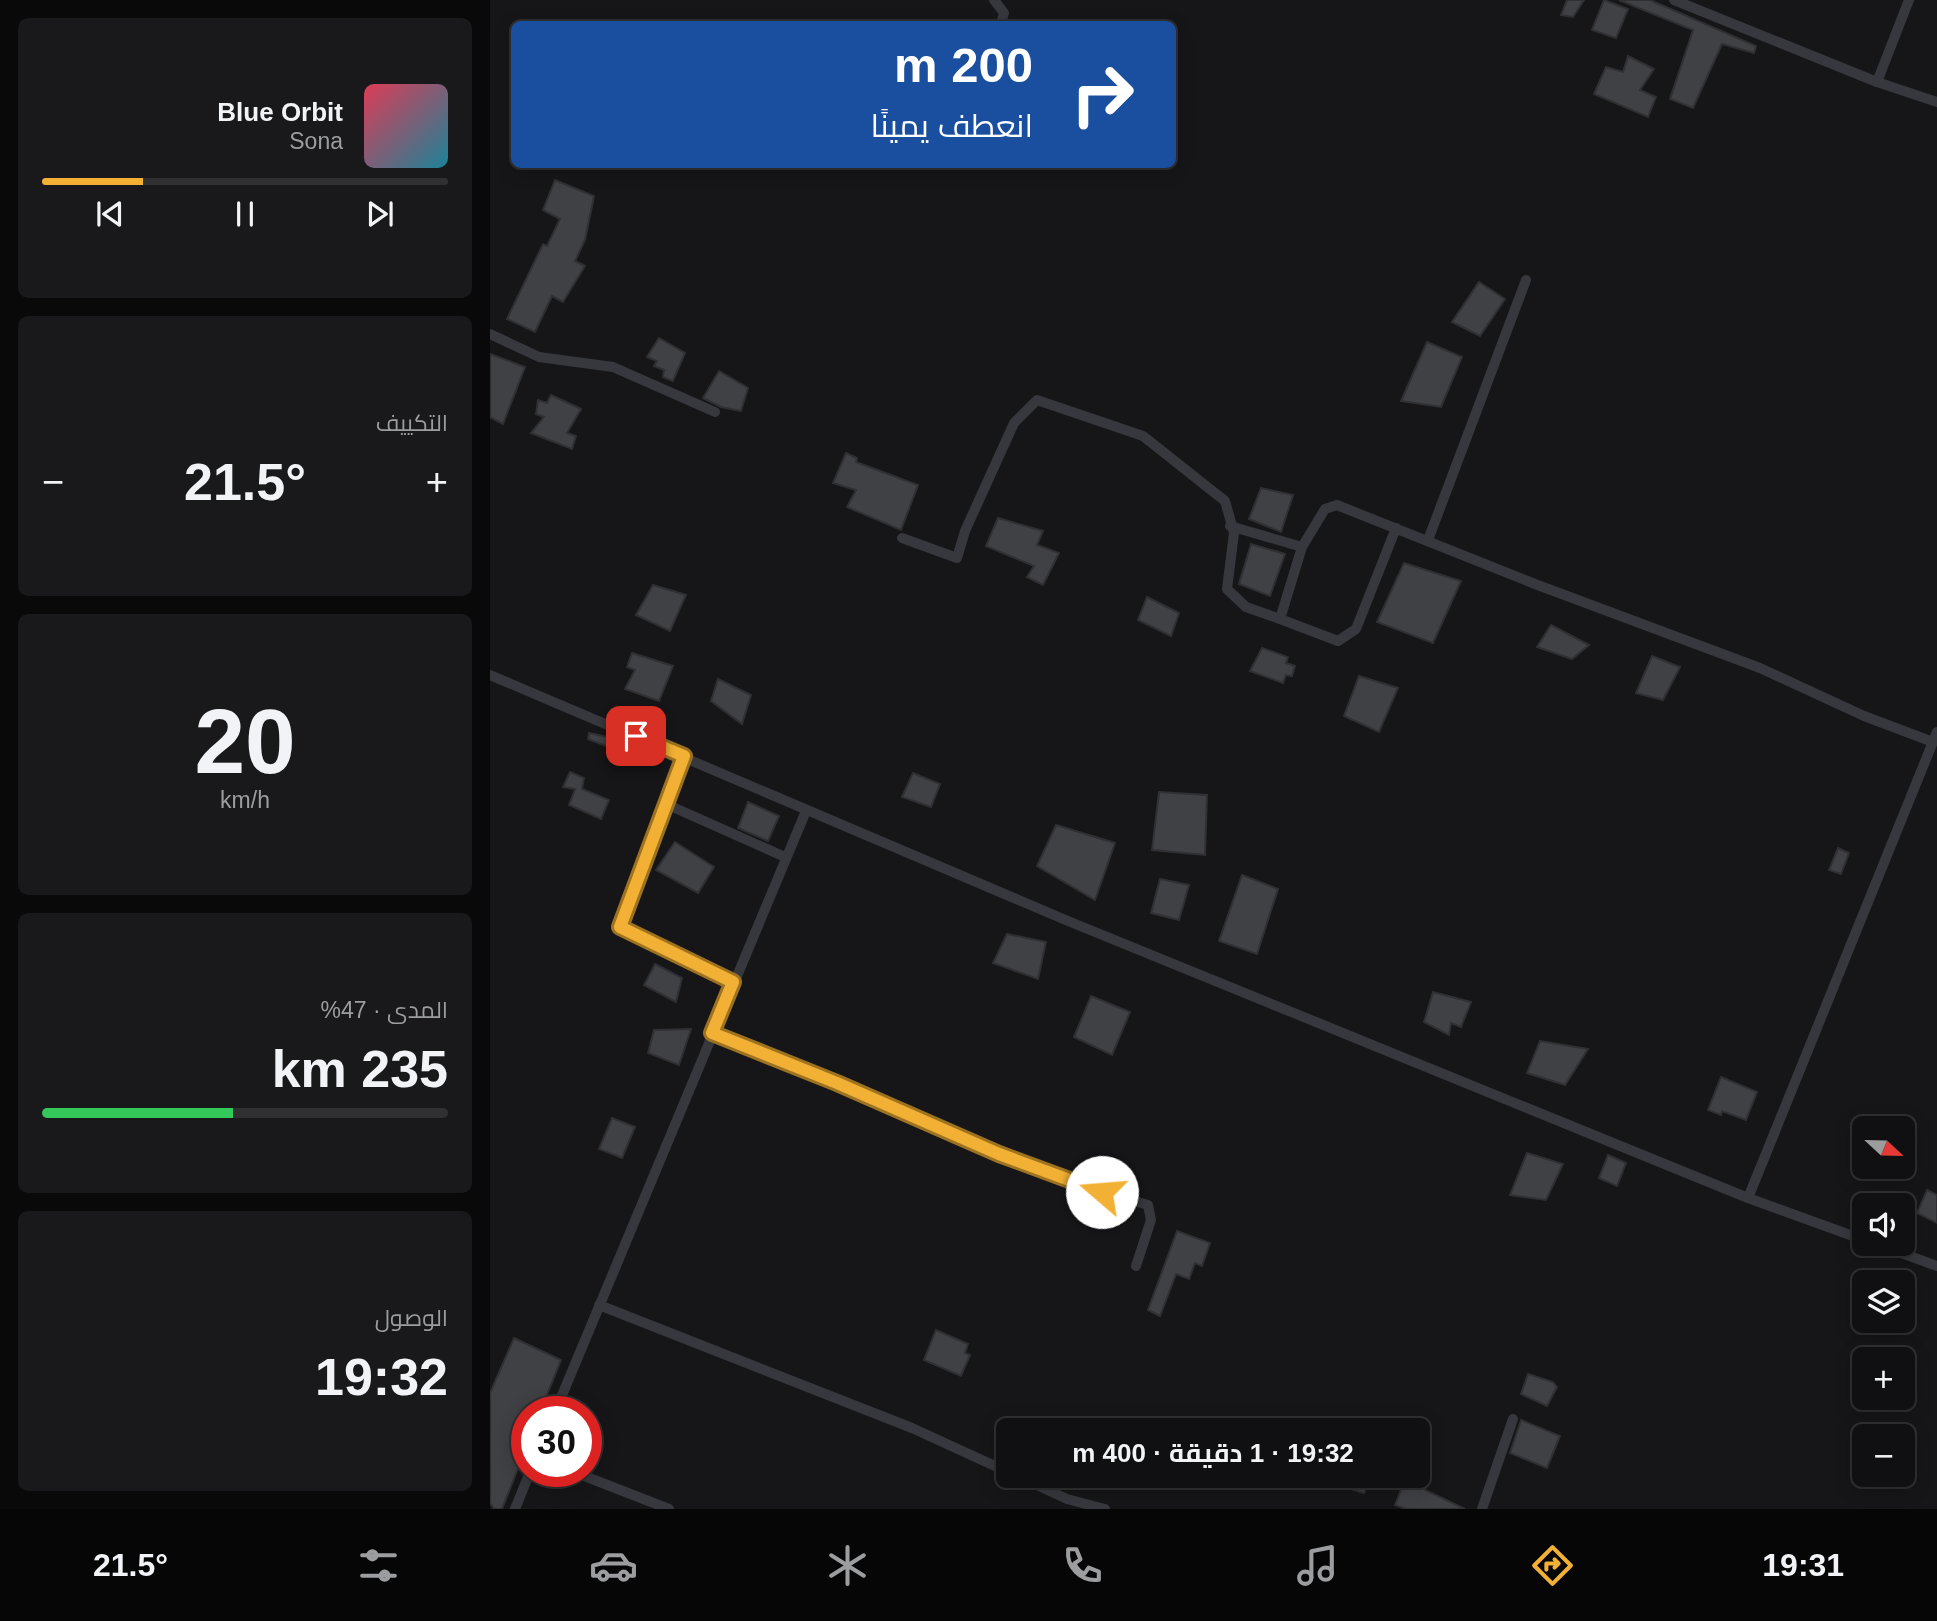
<!DOCTYPE html>
<html lang="ar">
<meta charset="utf-8">
<style>
:root{--surface:#101012;--page:#19191b;--text:#f1f3f6;--muted:#9c9d9f;--line:#303032;--accent:#f2b134}
body{margin:0;font-family:Arial,Cairo,sans-serif;background:var(--page);color:var(--text);direction:rtl;height:100vh;display:flex;flex-direction:column;font-size:26px;white-space:nowrap}
*{box-sizing:border-box;margin:0}
p{font-size:23px;color:var(--muted)}
.icon{flex:none;width:38px;height:38px;fill:none;stroke:currentColor;stroke-width:2;stroke-linecap:round;stroke-linejoin:round}
.map{position:relative;flex:1;overflow:hidden;direction:ltr}
.sheet{display:flex;flex-direction:column;gap:18px;padding:18px;background:#09090a;width:490px}
.sheet>*{flex:none}
.hud{position:absolute;left:21px;top:21px;width:665px;height:147px;border-radius:10px;box-shadow:0 4px 18px #0003,0 0 0 2px var(--line);direction:rtl;background:#1a4fa0;color:#fff;overflow:hidden}
.needle{width:46px;rotate:112deg}
.tools{position:absolute;left:1362px;top:1116px;display:grid;gap:14px}
.tools a{display:grid;place-items:center;width:63px;height:63px;border-radius:10px;background:var(--surface);box-shadow:0 4px 18px #0003,0 0 0 2px var(--line);font-size:35px}
.speed{position:absolute;left:21px;top:1396px;display:flex;gap:14px;font-size:35px;font-weight:700;text-align:center}
.speed>*{display:grid;place-content:center;width:91px;height:91px;border-radius:50%;background:var(--surface);box-shadow:0 4px 18px #0003,0 0 0 2px var(--line);line-height:1}
.speed .limit{border:10px solid #d22;background:#fff;color:#111}
.pin{position:absolute;display:grid;place-items:center;width:60px;height:60px;color:#fff;margin:-30px;border-radius:14px;box-shadow:0 4px 10px #0006}
.me{position:absolute;width:77px;margin:-38px;rotate:288deg;stroke-linejoin:round;filter:drop-shadow(0 0 5px #0008)}
.turn{display:flex;align-items:center;gap:24px;height:147px;padding:0 28px;font-size:32px}
.turn .icon{width:91px;height:91px;stroke-width:2.5}
.turn b{display:block;font-size:49px;line-height:60px}
.big{font-size:52px;font-weight:700;line-height:1.1}
.sheet .tile{flex:1;display:flex;flex-direction:column;justify-content:center;gap:10px;min-width:0;padding:0 24px;border-radius:10px;background:var(--page)}
.sheet .dial{align-items:center;gap:0}
.dial b{font-size:91px;line-height:1}
.song{display:flex;align-items:center;gap:21px}
.cover{width:84px;height:84px;border-radius:10px;background:linear-gradient(135deg,hsl(350 70% 55%),hsl(190 70% 35%))}
.played{height:7px;border-radius:4px;background:linear-gradient(90deg,var(--accent) 25%,var(--line) 25%)}
.keys{display:flex;justify-content:space-around;direction:ltr}
.heat{display:flex;justify-content:space-between;align-items:center;font-size:38px;direction:ltr}
.charge{height:10px;border-radius:5px;background:linear-gradient(90deg,#34c759 47%,var(--line) 0)}
.trip{position:absolute;left:506px;top:1418px;width:434px;height:70px;border-radius:10px;background:var(--surface);box-shadow:0 4px 18px #0003,0 0 0 2px var(--line);font-weight:700;line-height:70px;text-align:center;direction:rtl}
.menu{display:flex;height:112px;justify-content:space-around;align-items:center;background:#060607;color:var(--muted)}
.menu .icon{width:49px;height:49px}
.menu .current{color:var(--accent)}
.menu b{font-size:32px;color:var(--text)}
main{display:flex;flex:1;min-height:0}
.map>svg:first-child{display:block}
.building{fill:#404145;stroke:#303034;stroke-width:2}
.lines{fill:none;stroke-linecap:round;stroke-linejoin:round}
.street{stroke:#37383d;stroke-width:10}
.route-casing{stroke:#9d7322;stroke-width:18}
.route{stroke:#f2b134;stroke-width:12}
</style>
<main>
<div class="map">
<svg width="1447" height="1509" viewBox="0 0 1447 1509">
<rect width="100%" height="100%" fill="#161618"/>
<!-- building -->
<g class="building">
<path d="M1077,0H1094L1083,17L1071,15Z"/>
<path d="M1114,0L1138,9L1126,38L1102,30Z"/>
<path d="M1129,0H1160L1266,46L1264,53L1232,44L1203,108L1180,99L1203,30Z"/>
<path d="M1138,56L1164,69L1150,90L1166,97L1158,117L1104,94L1116,67L1133,72Z"/>
<path d="M65,180L104,196L95,240L85,261L95,266L73,302L62,296L45,332L17,319L53,244L57,246L70,219L53,210Z"/>
<path d="M989,282L1015,299L990,336L962,322Z"/>
<path d="M169,338L195,353L183,381L173,377L174,370L164,366L167,361L157,357Z"/>
<path d="M937,342L972,357L951,407L911,401Z"/>
<path d="M0,354L35,367L13,424L0,417Z"/>
<path d="M229,371L258,388L251,411L231,407L213,398Z"/>
<path d="M61,395L91,409L77,433L86,436L82,449L41,433L54,417L46,414L48,400L57,403Z"/>
<path d="M356,453L367,458L366,462L428,485L411,530L357,507L366,490L343,483Z"/>
<path d="M771,488L803,495L791,532L759,519Z"/>
<path d="M508,518L553,531L547,545L569,553L553,585L537,577L544,566L496,546Z"/>
<path d="M761,544L795,554L780,596L749,584Z"/>
<path d="M914,563L971,581L943,643L887,622Z"/>
<path d="M163,585L196,595L180,631L146,615Z"/>
<path d="M657,597L689,613L681,636L648,620Z"/>
<path d="M1061,625L1099,645L1082,659L1047,647Z"/>
<path d="M772,648L798,657L796,663L805,666L802,676L796,675L793,683L760,671Z"/>
<path d="M142,653L183,666L169,701L135,689L145,670L137,667Z"/>
<path d="M1162,656L1190,667L1173,700L1146,693Z"/>
<path d="M869,676L908,688L889,732L854,716Z"/>
<path d="M228,679L261,695L252,724L221,701Z"/>
<path d="M99,733L136,741L132,752L98,739Z"/>
<path d="M80,772L94,778L92,789L119,800L111,819L79,805L85,789L73,787Z"/>
<path d="M423,773L450,784L441,807L412,797Z"/>
<path d="M669,792L717,795L715,855L662,850Z"/>
<path d="M258,802L289,816L278,841L248,828Z"/>
<path d="M566,825L625,843L605,900L547,866Z"/>
<path d="M185,842L224,867L208,893L166,870Z"/>
<path d="M1348,848L1359,853L1351,874L1339,870Z"/>
<path d="M752,875L788,889L767,954L729,941Z"/>
<path d="M670,879L699,885L689,920L661,913Z"/>
<path d="M517,934L556,942L548,979L503,963Z"/>
<path d="M165,964L192,978L186,1002L154,985Z"/>
<path d="M943,992L981,1002L971,1027L961,1023L959,1035L934,1022Z"/>
<path d="M601,996L640,1012L622,1055L584,1037Z"/>
<path d="M201,1029L189,1065L158,1053L164,1030Z"/>
<path d="M1050,1041L1098,1049L1075,1085L1037,1073Z"/>
<path d="M1231,1077L1267,1092L1256,1120L1232,1111L1231,1115L1218,1110Z"/>
<path d="M122,1118L145,1127L132,1158L109,1149Z"/>
<path d="M1037,1153L1073,1164L1056,1200L1020,1195Z"/>
<path d="M1118,1155L1136,1163L1127,1186L1109,1178Z"/>
<path d="M1437,1190L1447,1195V1223L1427,1213Z"/>
<path d="M687,1231L720,1243L712,1266L705,1263L699,1279L686,1274L670,1316L658,1310Z"/>
<path d="M446,1330L478,1344L475,1353L480,1355L471,1376L434,1360Z"/>
<path d="M24,1338L71,1360L50,1412H37V1446L12,1509H4L0,1503V1393Z"/>
<path d="M1038,1374L1063,1382L1067,1387L1057,1406L1031,1394Z"/>
<path d="M1031,1420L1070,1436L1057,1468L1020,1453Z"/>
<path d="M826,1475H881L874,1493L826,1478Z"/>
<path d="M917,1475L938,1478L935,1490L975,1509H916L905,1505Z"/>
</g>
<g class="lines">
<!-- street -->
<g class="street">
<path d="M504,0L514,13L511,24"/>
<path d="M1184,0L1387,82L1447,102"/>
<path d="M1387,82L1419,0"/>
<path d="M0,334L49,357L123,367L225,412"/>
<path d="M740,526L812,547"/>
<path d="M412,538L467,558L475,531L524,423L547,400L653,436L735,501L744,533L737,589L756,607L790,619L812,547L835,509L847,505L1045,584L1270,668L1374,716L1443,742"/>
<path d="M938,540L1036,280"/>
<path d="M790,619L848,641L866,629L906,528"/>
<path d="M0,675L578,921L1258,1198L1374,1240"/>
<path d="M194,756L130,927L243,982"/>
<path d="M176,804L295,857"/>
<path d="M221,1033L347,1083L565,1177L658,1205L661,1220L646,1266"/>
<path d="M1258,1198L1447,732"/>
<path d="M1387,1244L1447,1266"/>
<path d="M109,1305L422,1428L518,1472"/>
<path d="M65,1412L316,811"/>
<path d="M84,1472L179,1509"/>
<path d="M526,1475L577,1499L615,1509"/>
<path d="M25,1509L40,1472"/>
<path d="M992,1509L1023,1419"/>
</g>
</g>
<g class="lines">
<!-- route casing -->
<g class="route-casing">
<path id="route" d="M146,736L194,756L130,927L243,982L222,1033L347,1083L509,1154L612,1192"/>
</g>
<!-- route -->
<use href="#route" class="route"/>
</g>
</svg>
<div class="tools">
<a><svg class="needle" viewBox="-14 -14 28 28"><path d="M0-13l5 13h-10z" fill="#e53935"/><path d="M0 13l5-13h-10z" fill="#9c9d9f"/></svg></a>
<a><svg class="icon" aria-label="sound" viewBox="0 0 24 24"><path d="M4 9h4l5-4v14l-5-4H4zM17 9q2 3 0 6"/></svg></a>
<a><svg class="icon" aria-label="layers" viewBox="0 0 24 24"><path d="M12 4l9 5-9 5-9-5zM3 14l9 5 9-5"/></svg></a>
<a>+</a>
<a>−</a>
</div>
<div class="speed"><div class="limit">30</div></div>
<div class="pin" style="left:146px;top:736px;background:#d93025"><svg class="icon" aria-label="arrive" viewBox="0 0 24 24"><path d="M6 21V4h12l-3 4 3 4H6"/></svg></div>
<svg class="me" style="left:612px;top:1192px" viewBox="-20 -20 40 40"><circle r="19" fill="#fff"/><path d="M0-13L10 11 0 6-10 11z" fill="#f2b134"/></svg>
<div class="trip">19:32 · 1 دقيقة · 400 m</div>
<div class="hud">
<div class="turn"><svg class="icon" aria-label="right" viewBox="0 0 24 24"><path d="M7 20v-9h11M14 6l5 5-5 5"/></svg><div><b>200 m</b>انعطف يمينًا</div></div>
</div>
</div>
<section class="sheet">
<div class="tile">
<div class="song"><i class="cover"></i><div><b>Blue Orbit</b><p>Sona</p></div></div>
<div class="played"></div>
<div class="keys"><svg class="icon" aria-label="previous" viewBox="0 0 24 24"><path d="M18 5L8 12l10 7zM5 5v14"/></svg><svg class="icon" aria-label="pause" viewBox="0 0 24 24"><path d="M8 5v14M16 5v14"/></svg><svg class="icon" aria-label="next" viewBox="0 0 24 24"><path d="M6 5l10 7-10 7zM19 5v14"/></svg></div>
</div>
<div class="tile"><p>التكييف</p>
<div class="heat"><a>−</a><b class="big">21.5°</b><a>+</a></div>
</div>
<div class="tile dial"><b>20</b><p>km/h</p></div>
<div class="tile"><p>المدى · 47%</p><b class="big">235 km</b><div class="charge"></div></div>
<div class="tile"><p>الوصول</p><b class="big">19:32</b></div>
</section>
</main>
<nav class="menu">
<b>19:31</b>
<svg class="icon current" aria-label="directions" viewBox="0 0 24 24"><path d="M12 3l9 9-9 9-9-9zM9 14v-3h6M13 9l2 2-2 2"/></svg>
<svg class="icon" aria-label="music" viewBox="0 0 24 24"><path d="M9 18V5l10-2v13"/><circle cx="6" cy="18" r="3"/><circle cx="16" cy="16" r="3"/></svg>
<svg class="icon" aria-label="phone" viewBox="0 0 24 24"><path d="M5 4h4l2 5-3 2q2 4 5 5l2-3 5 2v4C11 20 4 13 5 4z"/></svg>
<svg class="icon" aria-label="climate" viewBox="0 0 24 24"><path d="M12 3v18M4 7l16 10M4 17L20 7"/></svg>
<svg class="icon" aria-label="car" viewBox="0 0 24 24"><path d="M5 17H2v-5l4-1 3-4h7l3 4 3 1v5h-3M9 17h6M6 11h13"/><circle cx="7" cy="17" r="2"/><circle cx="17" cy="17" r="2"/></svg>
<svg class="icon" aria-label="filters" viewBox="0 0 24 24"><path d="M4 7h16M4 17h16"/><circle cx="9" cy="7" r="2"/><circle cx="15" cy="17" r="2"/></svg>
<b>21.5°</b>
</nav>
